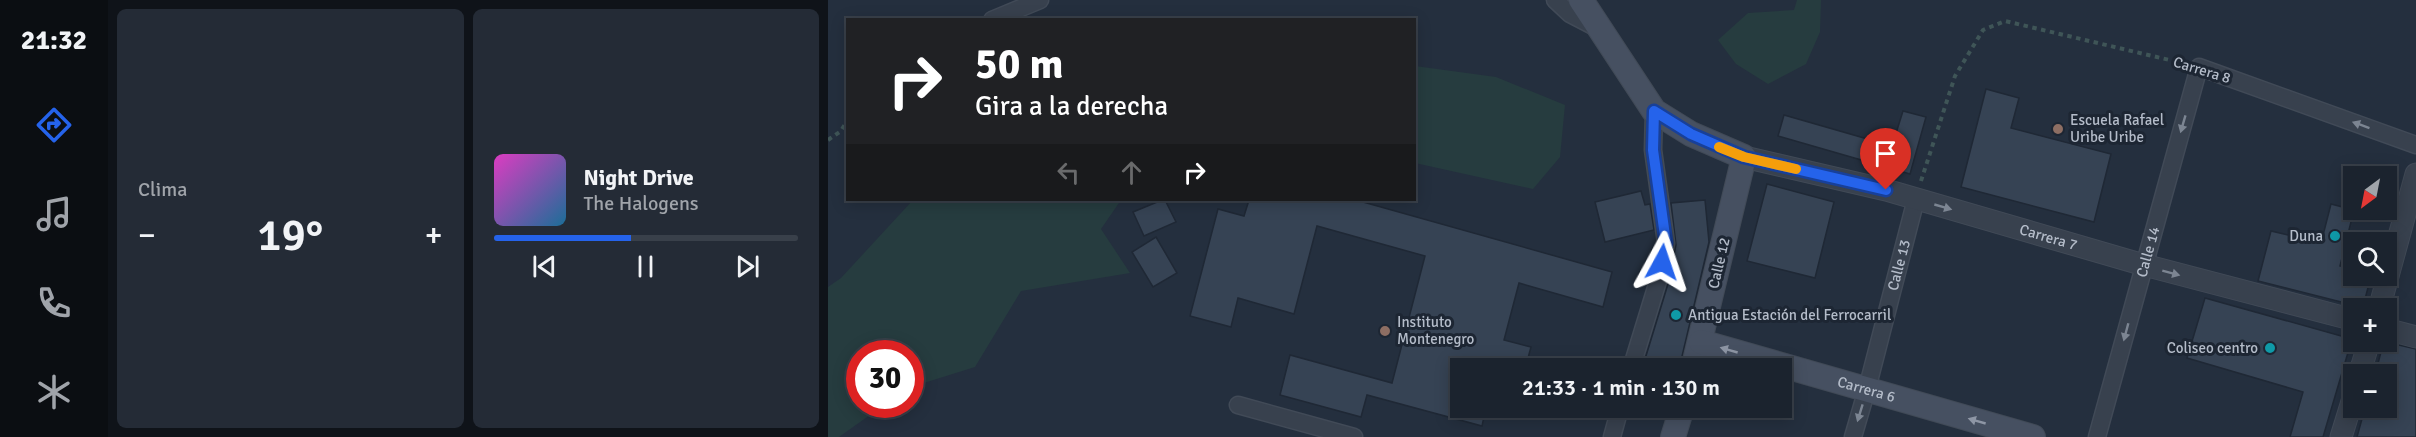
<!DOCTYPE html>
<html lang="es">
<meta charset="utf-8">
<style>
:root{--surface:#1b232e;--page:#242b36;--text:#f1f3f6;--muted:#a0a4aa;--line:#39404a;--accent:#2563eb}
body{margin:0;font-family:Signika,sans-serif;background:var(--page);color:var(--text);height:100vh;display:flex;flex-direction:column;font-size:22px;white-space:nowrap}
*{box-sizing:border-box;margin:0}
p{font-size:20px;color:var(--muted)}
.icon{flex:none;width:33px;height:33px;fill:none;stroke:currentColor;stroke-width:2;stroke-linecap:round;stroke-linejoin:round}
.map{position:relative;flex:1;overflow:hidden}
.details{display:flex;flex-direction:column;gap:9px;padding:9px;background:#0f1319;width:720px}
.details>*{flex:none}
.top-card{position:absolute;left:18px;top:18px;width:570px;height:183px;border-radius:0px;box-shadow:0 3px 15px #0003,0 0 0 2px var(--line);background:#202124;color:#fff;overflow:hidden}
.needle{width:39px;rotate:212deg}
.fabs{position:absolute;left:1515px;top:166px;display:grid;gap:12px}
.fabs a{display:grid;place-items:center;width:54px;height:54px;border-radius:0px;background:var(--surface);box-shadow:0 3px 15px #0003,0 0 0 2px var(--line);font-size:30px}
.speed{position:absolute;left:18px;top:340px;display:flex;gap:12px;font-size:30px;font-weight:700;text-align:center}
.speed>*{display:grid;place-content:center;width:78px;height:78px;border-radius:50%;background:var(--surface);box-shadow:0 3px 15px #0003,0 0 0 2px var(--line);line-height:1}
.speed .limit{border:9px solid #d22;background:#fff;color:#111}
.pin{position:absolute;display:grid;place-items:center;width:51px;height:51px;color:#fff;margin:-62px -26px;border-radius:50% 50% 50% 0;rotate:-45deg;box-shadow:0 0 6px #0007}
.pin .icon{rotate:45deg}
.me{position:absolute;width:66px;margin:-33px;rotate:5deg;stroke-linejoin:round;filter:drop-shadow(0 0 4px #0008)}
.turn{display:flex;align-items:center;gap:21px;height:126px;padding:0 30px;font-size:27px}
.turn .icon{width:78px;height:78px;stroke-width:2.5}
.turn b{display:block;font-size:42px;line-height:51px}
.lanes{display:flex;align-items:center;height:57px;padding:0 30px;background:#0003;justify-content:center;gap:30px;direction:ltr}
.lanes .off{opacity:.35}
.big{font-size:45px;font-weight:600;line-height:1.1}
.details .card{flex:1;display:flex;flex-direction:column;justify-content:center;gap:9px;min-width:0;padding:0 21px;border-radius:9px;background:var(--page)}
.song{display:flex;align-items:center;gap:18px}
.cover{width:72px;height:72px;border-radius:9px;background:linear-gradient(135deg,hsl(310 70% 55%),hsl(200 70% 35%))}
.played{height:6px;border-radius:3px;background:linear-gradient(90deg,var(--accent) 45%,var(--line) 45%)}
.keys{display:flex;justify-content:space-around;direction:ltr}
.heat{display:flex;justify-content:space-between;align-items:center;font-size:33px;direction:ltr}
.details .tiles{flex:1;display:grid;gap:9px;grid-template-columns:repeat(2,1fr)}
.trip{position:absolute;left:622px;top:358px;width:342px;height:60px;border-radius:0px;background:var(--surface);box-shadow:0 3px 15px #0003,0 0 0 2px var(--line);font-weight:600;line-height:60px;text-align:center}
main{display:flex;flex:1;min-height:0}
.tabs{display:flex;flex-direction:column;width:108px;justify-content:space-around;align-items:center;background:#0b0e12;color:var(--muted)}
.tabs .icon{width:42px;height:42px}
.tabs .active{color:var(--accent)}
.tabs b{font-size:27px;color:var(--text)}
.map>svg:first-child{display:block}
.green{fill:#263c3f}
.building{fill:#364354;stroke:#1f2835;stroke-width:1.5}
.lines{fill:none;stroke-linecap:round;stroke-linejoin:round}
.minor-casing{stroke:#414a57;stroke-width:19}
.tertiary-casing{stroke:#414a57;stroke-width:23}
.secondary-casing{stroke:#414a57;stroke-width:26}
.path{stroke:#3f5557;stroke-width:4;stroke-dasharray:4.5 4.5;stroke-linecap:butt}
.minor{stroke:#38414e;stroke-width:16}
.tertiary{stroke:#38414e;stroke-width:21}
.secondary{stroke:#465061;stroke-width:24}
.oneway{fill:#7c8592}
.oneway2{fill:#8e96a5}
.route-casing{stroke:#184099;stroke-width:15}
.route{stroke:#2563eb;stroke-width:10}
.slow{stroke:#f59e0b;stroke-width:10}
.education-dot{fill:#8d6e63;stroke:#1d2633;stroke-width:2}
.culture-dot{fill:#0f9aa8;stroke:#1d2633;stroke-width:2}
.labels{text-anchor:middle;stroke-width:6;stroke-linejoin:round;paint-order:stroke}
.street-label{font-size:15px;fill:#b4bcc9;stroke:#1d2633}
.poi-label{font-size:15px;fill:#b4bcc9;stroke:#1d2633;text-anchor:start}
</style>
<main>
<nav class="tabs">
<b>21:32</b>
<svg class="icon active" aria-label="directions" viewBox="0 0 24 24"><path d="M12 3l9 9-9 9-9-9zM9 14v-3h6M13 9l2 2-2 2"/></svg>
<svg class="icon" aria-label="music" viewBox="0 0 24 24"><path d="M9 18V5l10-2v13"/><circle cx="6" cy="18" r="3"/><circle cx="16" cy="16" r="3"/></svg>
<svg class="icon" aria-label="phone" viewBox="0 0 24 24"><path d="M5 4h4l2 5-3 2q2 4 5 5l2-3 5 2v4C11 20 4 13 5 4z"/></svg>
<svg class="icon" aria-label="climate" viewBox="0 0 24 24"><path d="M12 3v18M4 7l16 10M4 17L20 7"/></svg>
</nav>
<section class="details">
<div class="tiles">
<div class="card"><p>Clima</p>
<div class="heat"><a>−</a><b class="big">19°</b><a>+</a></div>
</div>
<div class="card">
<div class="song"><i class="cover"></i><div><b>Night Drive</b><p>The Halogens</p></div></div>
<div class="played"></div>
<div class="keys"><svg class="icon" aria-label="previous" viewBox="0 0 24 24"><path d="M18 5L8 12l10 7zM5 5v14"/></svg><svg class="icon" aria-label="pause" viewBox="0 0 24 24"><path d="M8 5v14M16 5v14"/></svg><svg class="icon" aria-label="next" viewBox="0 0 24 24"><path d="M6 5l10 7-10 7zM19 5v14"/></svg></div>
</div>
</div>
</section>
<div class="map">
<svg width="1588" height="437" viewBox="0 0 1588 437">
<rect width="100%" height="100%" fill="#242f3e"/>
<!-- green -->
<g class="green">
<path d="M969,0H993L992,32L978,64L940,84L908,64L890,40L920,13L966,10Z"/>
<path d="M587,66L668,77L737,105L732,157L705,189L587,163Z"/>
<path d="M85,200H293L273,229L302,273L193,291L147,367L83,387L82,354H32V405H56L11,437H0V287L13,278Z"/>
</g>
<!-- building -->
<g class="building">
<path d="M1158,89L1191,98L1183,128L1283,154L1266,222L1133,187Z"/>
<path d="M1075,111L1098,117L1082,174L950,136L956,115L1064,146Z"/>
<path d="M939,184L1006,202L987,278L919,261Z"/>
<path d="M813,191L817,205L822,204L826,230L777,242L767,202Z"/>
<path d="M334,200H337L348,222L316,236L305,212Z"/>
<path d="M421,200H528L784,272L775,307L691,283L676,340L703,347L697,369H633V408H658L654,426L539,395L533,417L452,395L462,355L564,383L597,256L489,226L466,314L410,298L403,327L362,316L390,209L416,216Z"/>
<path d="M877,200L881,242L851,369H814L840,284L848,245L843,203Z"/>
<path d="M1503,204L1526,210L1512,266L1526,269V276H1543L1536,303L1529,306L1430,281L1443,231L1493,243Z"/>
<path d="M328,237L349,273L325,287L304,252Z"/>
<path d="M1377,298L1524,339L1495,437H1462L1475,392L1359,358Z"/>
<path d="M1558,342L1588,349V437H1529L1537,408H1558V375H1547L1554,348L1558,349Z"/>
</g>
<g class="lines">
<!-- minor casing -->
<g class="minor-casing">
<g id="minor">
<path d="M727,0L742,14L769,28"/>
<path d="M164,20L212,0"/>
<path d="M803,369L830,281L838,243L825,150L826,111"/>
<path d="M410,405L526,437"/>
<path d="M784,437L792,408"/>
<path id="s1" d="M1025,437L1039,389L1088,199"/>
<path id="s2" d="M1269,437L1371,67L1588,145"/>
</g>
</g>
<!-- tertiary casing -->
<g class="tertiary-casing">
<g id="tertiary">
<path id="s3" d="M916,157L1058,190L1316,265L1526,320"/>
<path d="M1551,309L1588,174"/>
<path d="M1558,329L1588,337"/>
<path d="M1531,375L1541,342"/>
<path d="M1513,437L1526,395"/>
</g>
</g>
<!-- secondary casing -->
<g class="secondary-casing">
<g id="secondary">
<path d="M753,0L826,111L863,134L916,157L865,369"/>
<path id="s4" d="M873,342L1205,437"/>
<path d="M845,437L854,408"/>
</g>
</g>
<!-- path -->
<g class="path">
<path d="M0,140L13,131L20,119"/>
<path d="M1093,181L1127,76L1155,30L1177,21L1354,63"/>
</g>
<!-- minor -->
<use href="#minor" class="minor"/>
<!-- tertiary -->
<use href="#tertiary" class="tertiary"/>
<!-- secondary -->
<use href="#secondary" class="secondary"/>
</g>
<!-- one-way arrows -->
<defs><path id="oneway-solid" d="M-6-.8H1V-3.2L6.5 0L1 3.2V.8H-6Z" transform="scale(1.5)"/></defs>
<g class="oneway">
<use href="#oneway-solid" transform="translate(1355 124) rotate(106)"/>
<use href="#oneway-solid" transform="translate(1533 125) rotate(-160)"/>
<use href="#oneway-solid" transform="translate(1115 207) rotate(16)"/>
<use href="#oneway-solid" transform="translate(1343 273) rotate(15)"/>
<use href="#oneway-solid" transform="translate(1298 332) rotate(105)"/>
<use href="#oneway-solid" transform="translate(1032 413) rotate(107)"/>
</g>
<g class="oneway2">
<use href="#oneway-solid" transform="translate(901 350) rotate(-164)"/>
<use href="#oneway-solid" transform="translate(1149 421) rotate(-164)"/>
</g>
<g class="lines">
<!-- route casing -->
<g class="route-casing">
<path id="route" d="M834,262L838,243L825,150L826,111L863,134L916,157L1058,190"/>
</g>
<!-- route -->
<use href="#route" class="route"/>
<!-- slow -->
<path class="slow" d="M891,147L916,157L968,169"/>
</g>
<!-- markers -->
<g class="education-dot">
<circle cx="1230" cy="129" r="6"/>
<circle cx="557" cy="331" r="6"/>
</g>
<g class="culture-dot">
<circle cx="1507" cy="236" r="6"/>
<circle cx="848" cy="315" r="6"/>
<circle cx="1442" cy="348" r="6"/>
</g>
<g class="labels">
<!-- street labels -->
<g class="street-label">
<text transform="translate(1374 70) rotate(17)" y="5">Carrera 8</text>
<text dy="5" stroke="none"><textPath href="#s3" startOffset="315">Carrera 7</textPath></text>
<text dy="5" stroke="none"><textPath href="#s2" startOffset="192">Calle 14</textPath></text>
<text transform="translate(891 263) rotate(-77)" y="5">Calle 12</text>
<text dy="5" stroke="none"><textPath href="#s1" startOffset="178">Calle 13</textPath></text>
<text dy="5" stroke="none"><textPath href="#s4" startOffset="172">Carrera 6</textPath></text>
</g>
<!-- poi labels -->
<g class="poi-label">
<text x="1242" y="125">Escuela Rafael<tspan x="1242" dy="17">Uribe Uribe</tspan></text>
<text x="1495" y="241" text-anchor="end">Duna</text>
<text x="860" y="320">Antigua Estación del Ferrocarril</text>
<text x="569" y="327">Instituto<tspan x="569" dy="17">Montenegro</tspan></text>
<text x="1430" y="353" text-anchor="end">Coliseo centro</text>
</g>
</g>
</svg>
<div class="fabs">
<a><svg class="needle" viewBox="-14 -14 28 28"><path d="M0-13l5 13h-10z" fill="#e53935"/><path d="M0 13l5-13h-10z" fill="#a0a4aa"/></svg></a>
<a><svg class="icon" aria-label="search" viewBox="0 0 24 24"><circle cx="10" cy="10" r="6"/><path d="M15 15l6 6"/></svg></a>
<a>+</a>
<a>−</a>
</div>
<div class="speed"><div class="limit">30</div></div>
<div class="pin" style="left:1058px;top:190px;background:#d93025"><svg class="icon" aria-label="arrive" viewBox="0 0 24 24"><path d="M6 21V4h12l-3 4 3 4H6"/></svg></div>
<svg class="me" style="left:834px;top:262px" viewBox="-20 -20 40 40"><path d="M0-17L14 15 0 8-14 15z" fill="#2563eb" stroke="#fff" stroke-width="4"/></svg>
<div class="trip">21:33 · 1 min · 130 m</div>
<div class="top-card">
<div class="turn"><svg class="icon" aria-label="right" viewBox="0 0 24 24"><path d="M7 20v-9h11M14 6l5 5-5 5"/></svg><div><b>50 m</b>Gira a la derecha</div></div>
<div class="lanes"><svg class="icon off" aria-label="left" viewBox="0 0 24 24"><path d="M17 20v-9H6M10 6l-5 5 5 5"/></svg><svg class="icon off" aria-label="ahead" viewBox="0 0 24 24"><path d="M12 20V5M6 11l6-6 6 6"/></svg><svg class="icon" aria-label="right" viewBox="0 0 24 24"><path d="M7 20v-9h11M14 6l5 5-5 5"/></svg></div>
</div>
</div>
</main>
